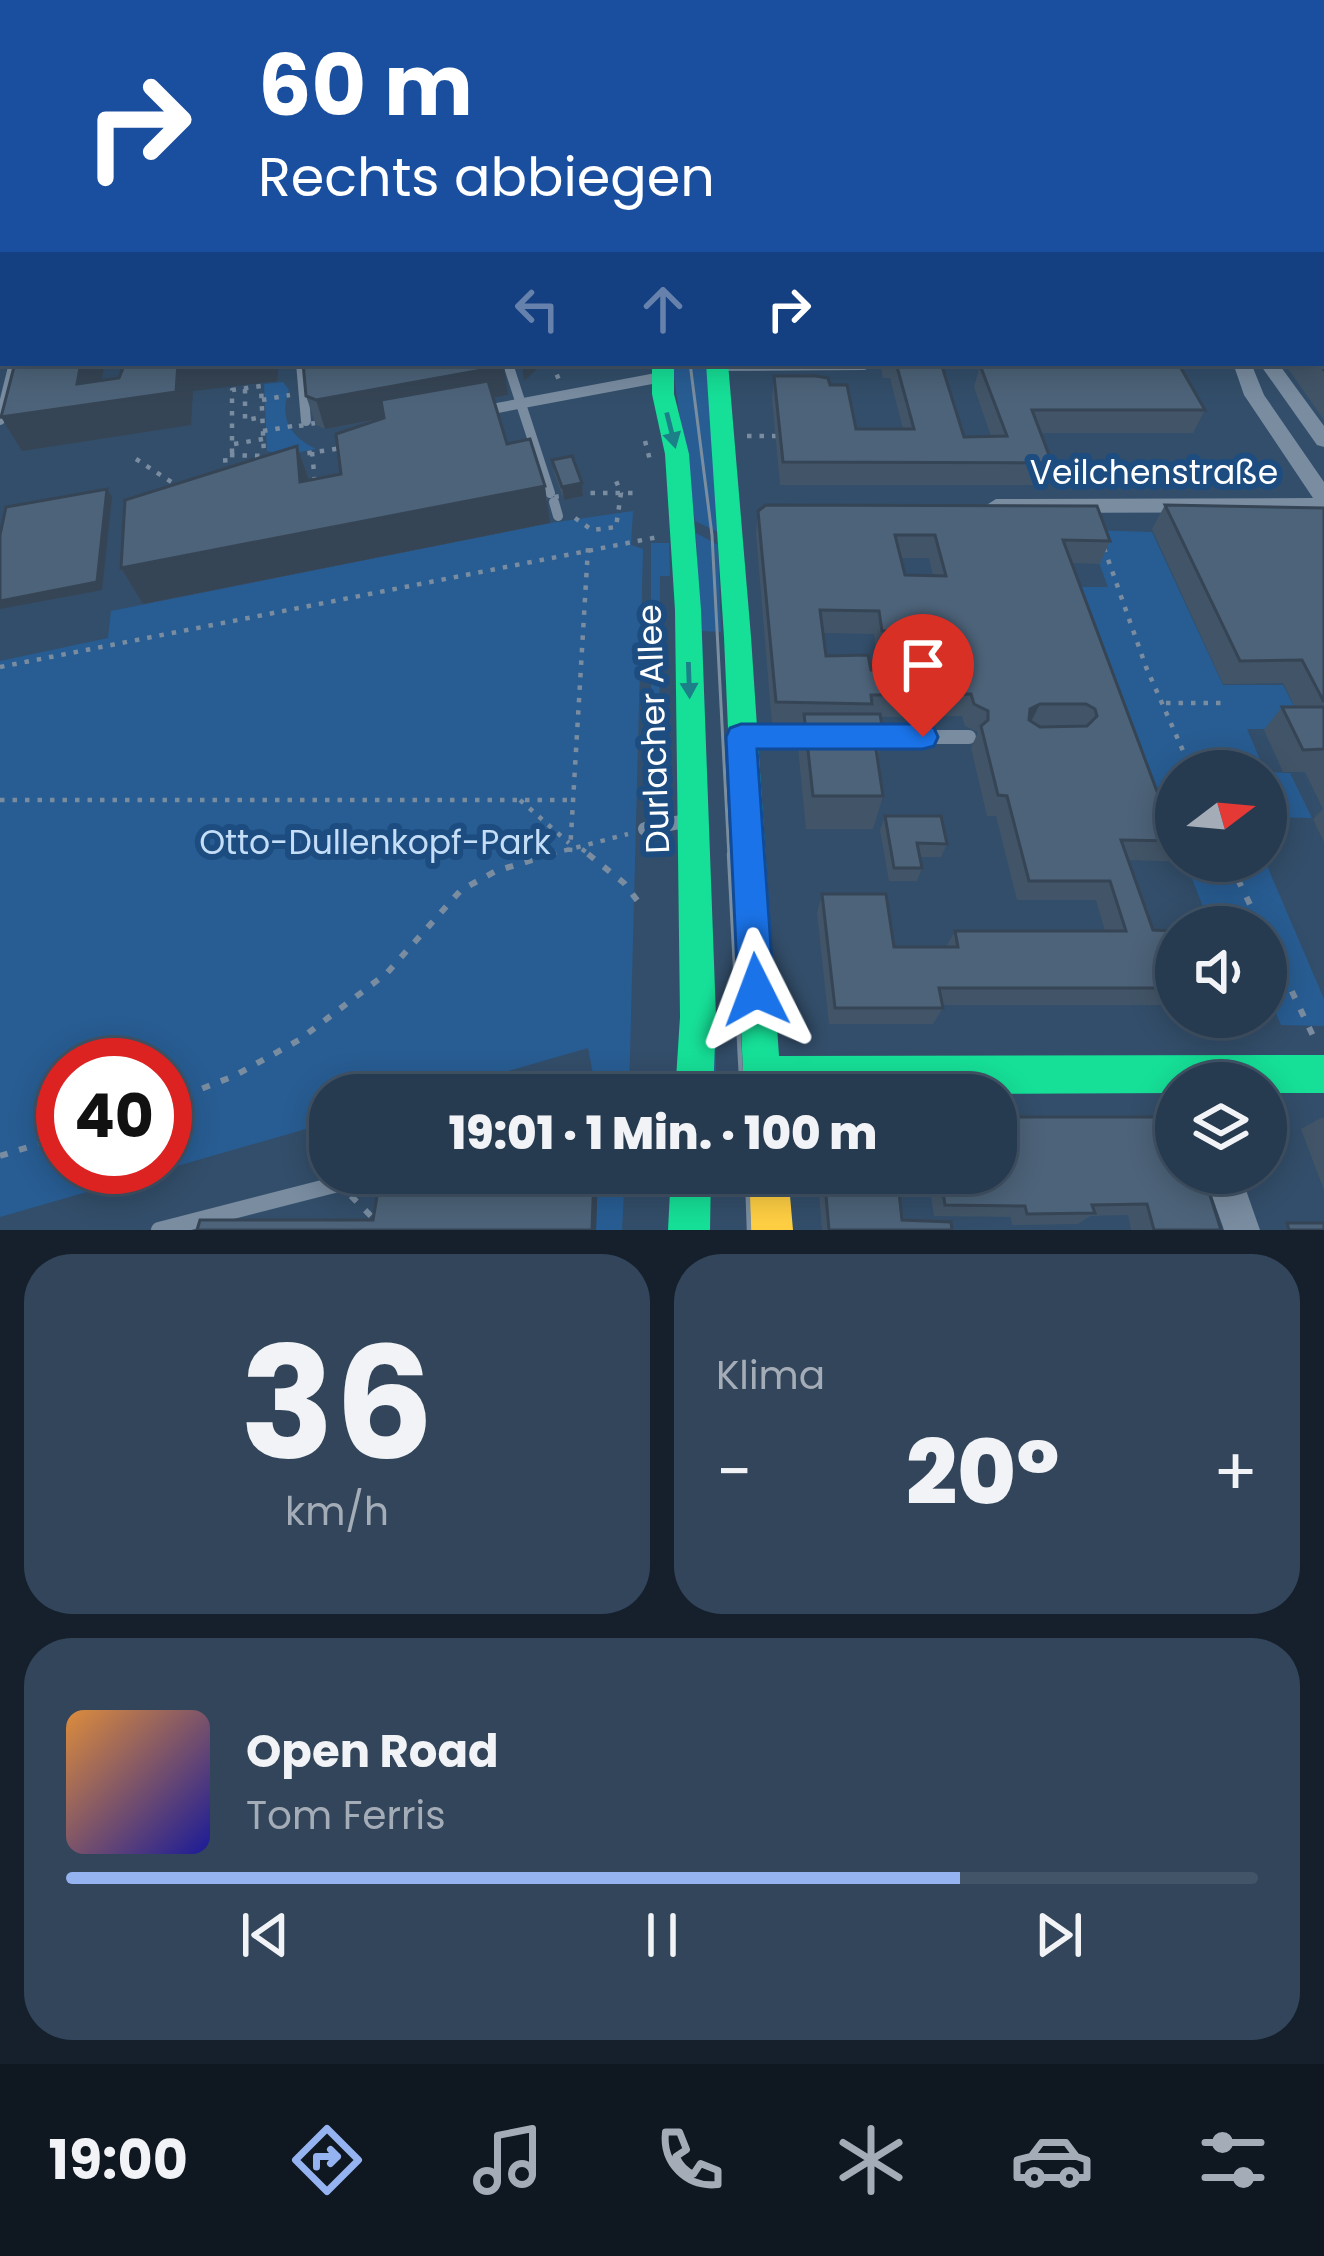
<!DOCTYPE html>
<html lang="de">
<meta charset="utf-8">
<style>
:root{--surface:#263a50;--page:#32455a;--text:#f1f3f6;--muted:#a4adb7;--line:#425467;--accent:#95b2f1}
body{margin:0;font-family:Poppins,sans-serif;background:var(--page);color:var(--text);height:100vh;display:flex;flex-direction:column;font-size:45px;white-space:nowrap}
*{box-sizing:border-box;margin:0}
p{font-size:39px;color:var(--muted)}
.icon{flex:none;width:66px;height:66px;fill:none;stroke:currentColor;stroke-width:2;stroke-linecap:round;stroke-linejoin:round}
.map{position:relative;height:1230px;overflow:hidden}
.sheet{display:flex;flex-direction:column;gap:24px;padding:24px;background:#15202c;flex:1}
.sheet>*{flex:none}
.hud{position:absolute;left:0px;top:0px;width:1326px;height:366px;box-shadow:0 6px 30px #0003,0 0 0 3px var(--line);background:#1a4fa0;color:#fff;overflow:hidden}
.needle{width:78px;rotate:74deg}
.tools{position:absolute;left:1155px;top:750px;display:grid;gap:24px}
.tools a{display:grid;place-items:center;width:132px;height:132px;border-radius:50%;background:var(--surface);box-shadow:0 6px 30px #0003,0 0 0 3px var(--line);font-size:60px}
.speed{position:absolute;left:36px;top:1038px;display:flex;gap:24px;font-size:60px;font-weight:700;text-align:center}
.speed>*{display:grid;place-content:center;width:156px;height:156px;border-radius:50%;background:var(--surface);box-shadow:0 6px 30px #0003,0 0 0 3px var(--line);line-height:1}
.speed .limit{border:18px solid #d22;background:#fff;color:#111}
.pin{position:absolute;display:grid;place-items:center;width:102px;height:102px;color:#fff;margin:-123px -51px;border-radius:50% 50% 50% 0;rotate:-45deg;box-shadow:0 0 12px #0007}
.pin .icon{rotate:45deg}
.me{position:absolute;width:132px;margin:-66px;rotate:357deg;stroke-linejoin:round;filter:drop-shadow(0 0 9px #0008)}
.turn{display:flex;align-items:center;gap:42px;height:252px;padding:0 60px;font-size:54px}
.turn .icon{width:156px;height:156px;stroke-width:2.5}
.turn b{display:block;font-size:84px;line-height:102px}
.lanes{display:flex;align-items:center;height:114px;padding:0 60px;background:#0003;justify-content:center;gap:60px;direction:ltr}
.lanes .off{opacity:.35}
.big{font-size:90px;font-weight:800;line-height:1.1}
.sheet .card{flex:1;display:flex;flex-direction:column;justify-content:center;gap:18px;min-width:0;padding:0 42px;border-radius:48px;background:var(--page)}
.sheet .dial{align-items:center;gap:0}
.dial b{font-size:156px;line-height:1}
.song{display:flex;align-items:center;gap:36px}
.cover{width:144px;height:144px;border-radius:18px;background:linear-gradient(135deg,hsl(30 70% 55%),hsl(240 70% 35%))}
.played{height:12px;border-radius:6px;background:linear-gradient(90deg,var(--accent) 75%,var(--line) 75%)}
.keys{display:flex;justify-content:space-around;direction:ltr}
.heat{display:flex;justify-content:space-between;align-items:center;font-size:66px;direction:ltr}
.sheet .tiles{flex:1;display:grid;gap:24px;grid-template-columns:1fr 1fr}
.card:last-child{grid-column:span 2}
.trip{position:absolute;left:309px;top:1074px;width:708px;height:120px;border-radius:48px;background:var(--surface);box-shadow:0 6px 30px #0003,0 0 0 3px var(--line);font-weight:800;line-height:120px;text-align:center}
.menu{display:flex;height:192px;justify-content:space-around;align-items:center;background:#0f1720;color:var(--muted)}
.menu .icon{width:84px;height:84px}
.menu .current{color:var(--accent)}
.menu b{font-size:54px;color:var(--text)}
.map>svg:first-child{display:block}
.green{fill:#285d93;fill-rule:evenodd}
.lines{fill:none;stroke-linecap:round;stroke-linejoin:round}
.path-far1{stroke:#798ca0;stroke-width:4.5;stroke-dasharray:4.5 8;stroke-linecap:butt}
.path{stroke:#798ca0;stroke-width:6;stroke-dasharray:8 12;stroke-linecap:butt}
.lane-far2{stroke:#798ca0;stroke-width:10}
.lane-far1{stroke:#798ca0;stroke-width:14}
.lane{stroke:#798ca0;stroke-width:16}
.street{fill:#798ca0;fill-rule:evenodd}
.fast{fill:#16e098;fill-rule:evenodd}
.slow{fill:#ffcf43;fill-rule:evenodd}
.tram-far1{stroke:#7a8ea0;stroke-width:3}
.tram{stroke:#7a8ea0;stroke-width:4.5}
.path-bridge{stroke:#798ca0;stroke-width:4.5;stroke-dasharray:4.5 8;stroke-linecap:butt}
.wall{fill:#425568;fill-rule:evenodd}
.shaded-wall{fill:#364555}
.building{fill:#4d6379;stroke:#364555;stroke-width:3;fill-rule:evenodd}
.oneway{fill:#1b8088}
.route{fill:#1a73e8;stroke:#114b97;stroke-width:3}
.labels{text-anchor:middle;stroke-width:12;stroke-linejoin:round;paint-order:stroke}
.street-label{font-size:33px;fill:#fff;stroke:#1d4d80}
.park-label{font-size:33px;fill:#c5def7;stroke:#1d4d80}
</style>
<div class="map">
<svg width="1324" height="1230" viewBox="0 0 1324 1230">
<rect width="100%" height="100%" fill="#334e6a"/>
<!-- green -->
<g class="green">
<path d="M672,363H711L718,532L695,521Z"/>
<path d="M283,382L289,390C279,419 290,436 316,449L285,455L267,451L264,384Z"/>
<path d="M633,511L631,545L643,549L629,1095H597L588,1048L425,1095H330V1122L0,1217V661L108,638L111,611L550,523ZM63,1065H165V1167H63Z"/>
<path d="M1087,530L1152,532L1223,685H1283L1306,729H1247L1265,771H1176V837L1063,587H1108Z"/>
<path d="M696,533L718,545L721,632L702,631L717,1095H711Z"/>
<path d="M651,543H669L670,576H660L659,822H651Z"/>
<path d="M1266,772L1290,773L1312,818L1266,817Z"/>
<path d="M1185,861H1265L1324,999V1026L1281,1025L1266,991V927H1211Z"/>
<path d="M598,1173H625L622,1230H596Z"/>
</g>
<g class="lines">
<!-- path-far1 -->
<g class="path-far1">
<path d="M552,363L559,380"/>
<path d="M245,389V420L263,417"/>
<path d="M262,400L290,395"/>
<path d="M263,431L293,426"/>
<path d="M747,436H777"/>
<path d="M645,441L651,464"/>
<path d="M234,444L263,439"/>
<path d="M312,452L315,482"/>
<path d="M232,453V390L261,386L264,456"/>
<path d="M295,455L342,448"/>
<path d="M136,459L179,487"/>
<path d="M226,475L225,455L266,456"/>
<path d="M578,493H638"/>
<path d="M575,518L592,530L616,527L621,493L614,476"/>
<path d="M1104,548L1146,667L1192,771"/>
<path d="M0,667L658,537"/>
<path d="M1166,703H1228"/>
<path d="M0,800H572"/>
<path d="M520,800L569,843"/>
<path d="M582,849L592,857"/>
<path d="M570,852L588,548"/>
<path d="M540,857L628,834"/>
</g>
<!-- path -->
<g class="path">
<path d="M588,854L624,883L643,908"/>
<path d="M1229,861L1261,927"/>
<path d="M1266,937L1315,1040"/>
<path d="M165,1103L234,1076L299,1040L387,973L461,890L496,871L552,854"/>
<path d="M0,1156L63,1136"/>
<path d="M351,1196L371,1216L369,1230"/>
</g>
<!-- lane-far2 -->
<g class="lane-far2">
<path d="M301,363L306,421"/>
<path d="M508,364L550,493"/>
<path d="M717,366L864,365"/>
<path d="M481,411L662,377"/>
<path d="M0,420L14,363"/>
<path d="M554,502L558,516"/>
</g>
<!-- lane-far1 -->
<g class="lane-far1">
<path d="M748,737H811"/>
<path d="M868,737H969"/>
<path d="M645,829L690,820"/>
</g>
<!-- lane -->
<path class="lane" d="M159,1230L338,1184L349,1173"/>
<!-- street -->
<g class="street">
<path d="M603,0H672L674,2L602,3Z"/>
<path d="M1233,363H1251L1264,395L1324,482V512L996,513L985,506L996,499L1313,498L1244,395Z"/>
<path d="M1259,363H1278L1324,426V447L1317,445Z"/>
<path d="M1204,1173H1240L1260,1230H1224Z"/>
</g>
<!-- fast -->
<g class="fast">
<rect x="690" y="0" width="12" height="3"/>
<path d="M652,363H674V394L689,454L701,610L716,1017L713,1095H675L680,1017L675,610L665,454L652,394Z"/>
<path d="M706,363H728L751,637L779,1056L1324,1055V1093H1266V1083H1176V1093L744,1095L724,637Z"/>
<path d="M671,1173H711L710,1230H668Z"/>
</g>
<!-- slow -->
<g class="slow">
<rect x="662" y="0" width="12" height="3"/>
<path d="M3,287V299L0,300V288Z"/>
<path d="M748,1173H788L793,1230H751Z"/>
</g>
<!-- tram-far1 -->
<path class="tram-far1" d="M690,363L712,535L729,857"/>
<!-- tram -->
<g class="tram">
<path d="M729,854L742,1095"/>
<path d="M747,1173L749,1230"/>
</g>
<!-- path-bridge -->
<g class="path-bridge">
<path d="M293,366L309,363"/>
<path d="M299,426L315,423"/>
<path d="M542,499L566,495"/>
</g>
</g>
<!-- wall -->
<g class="wall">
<path d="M0,0L3,3V144H0Z"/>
<path d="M718,0H1324V420L1284,363H1323V3H718Z"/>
<path d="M880,363H941L964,437L991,436L974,387L980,365L1227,363L1224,369L1181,368L1205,410L1193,433H1041L1052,463L1044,485H780L772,399L774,376L830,385L856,429H903L890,378H883Z"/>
<path d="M508,395L493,398L507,444L550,523L143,604L121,568L297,446L309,480L341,474L382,419L325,429L316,425L306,396Z"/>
<path d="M552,460L582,483L583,496L564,500L554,473Z"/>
<path d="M1165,505L1324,508V842L1313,819L1323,809L1305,772H1283L1264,730L1282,707H1295L1283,683L1223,684L1152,529Z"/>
<path d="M758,511L1110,541L1100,564L1072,563L1158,794H1176V861H1185V862L1129,860L1153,930L1176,931V1005H942L943,1008L933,1024H829L817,913L822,894L894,947H946L955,931H1105L1096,900H1017L996,816H987L971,748L978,732L965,726L962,716L880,717L884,737L877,758L883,796L873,829H806L798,748L802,724H772L756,534ZM901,558H929L933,576L905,575ZM823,633L874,634L876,654H905L909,670H871L826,656Z"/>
<path d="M885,816L947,844L941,857H920L922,868L917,881H889L880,830Z"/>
<path d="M996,1117L1221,1230H1131L1128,1215L1090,1216L1078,1224L1012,1225L1011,1217L934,1216L929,1184L898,1186L902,1220L952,1230H822L817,1173H996Z"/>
<path d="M1321,1118H1324V1190L1301,1129Z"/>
</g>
<!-- shaded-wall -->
<g class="shaded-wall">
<path d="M81,363H125L104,366L98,403L178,363H279L277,381L193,391L191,425L22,451L1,417L77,384Z"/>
<path d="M522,363H535L536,370L524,381Z"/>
<path d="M504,366L508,395L325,429L316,400Z"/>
<path d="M297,446L310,483L300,482Z"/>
<path d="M582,483L583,496L564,500L562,487Z"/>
<path d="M545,486L550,523L143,604L121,568Z"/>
<path d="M107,489L112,497L102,590L0,609V601Z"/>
<path d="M1040,704L1029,726L1030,709Z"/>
<path d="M594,1173H598L596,1230H592Z"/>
</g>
<!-- building -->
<g class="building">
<path d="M0,0H639V3H3V116H0Z"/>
<path d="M721,0H1324V166L1323,3H721Z"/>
<path d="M1323,196H1324V370L1319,363H1323Z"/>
<path d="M15,363H81L77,384L119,378L125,363H178L176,392L1,417Z"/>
<path d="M303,363H503L504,366L316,400L306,396Z"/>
<path d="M896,363H941L964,437L1007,436L980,365H1138L1137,363H1178L1205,410H1032L1052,463L783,462L774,376H816L828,378L830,385H847L856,429H914Z"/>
<path d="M488,381L507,444L530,439L545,486L121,568L125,500L297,446L300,482L341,474L336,434L384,418L381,400Z"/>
<path d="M572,456L582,483L562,487L552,460Z"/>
<path d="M107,489L97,582L0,601V535L6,507Z"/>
<path d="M766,505L1097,506L1110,541L1063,540L1158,794H1176V841L1121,840L1153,930L1176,931V988H939L943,1008H835L822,894H886L894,947H958L955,931H1126L1110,881H1029L1007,796L998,795L981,726L988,720V711L974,704L971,694L871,695L872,704L776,702L758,511ZM895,535H935L946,576L905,575ZM820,610L879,611L882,631H912L920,670H871L868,655L826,656ZM1040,704H1086L1095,709L1097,716L1087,726L1040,727L1029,720L1030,709Z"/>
<path d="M1165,505L1324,508V702L1302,660L1240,661Z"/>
<path d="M1282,707H1324V749L1303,750Z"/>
<path d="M804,714H880L884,737L874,736L883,796H813Z"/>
<path d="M885,816H941L947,844L917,843L922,868H894Z"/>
<path d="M996,1117H1176V1173H1203L1221,1230H1154L1147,1204L1092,1205L1095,1213L1027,1214L1025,1206L945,1205L940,1173H996Z"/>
<path d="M381,1173H594L592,1230H197L200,1220H373Z"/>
<path d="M824,1173H927L897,1174L902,1220L951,1222L952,1230H829Z"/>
<path d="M1287,1223H1324V1230H1289Z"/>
</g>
<!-- one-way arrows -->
<defs><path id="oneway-solid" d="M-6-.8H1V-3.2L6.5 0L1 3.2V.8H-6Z" transform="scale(3)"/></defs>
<g class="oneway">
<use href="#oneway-solid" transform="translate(671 430) rotate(76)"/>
<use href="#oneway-solid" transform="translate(689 680) rotate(88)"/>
</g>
<!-- route -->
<path class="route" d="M741,724H923L934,728L938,737L934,746L923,749H757L774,990L769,1003L756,1008L744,1003L738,990L726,737L730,728Z"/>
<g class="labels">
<!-- street labels -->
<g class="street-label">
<text x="1154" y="484">Veilchenstraße</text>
<text transform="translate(653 729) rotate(-92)" y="12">Durlacher Allee</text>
</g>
<!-- park labels -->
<g class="park-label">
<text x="375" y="854">Otto-Dullenkopf-Park</text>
</g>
</g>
</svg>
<div class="tools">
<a><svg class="needle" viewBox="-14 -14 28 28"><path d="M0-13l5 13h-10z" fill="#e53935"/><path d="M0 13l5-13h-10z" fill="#a4adb7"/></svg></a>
<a><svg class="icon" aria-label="sound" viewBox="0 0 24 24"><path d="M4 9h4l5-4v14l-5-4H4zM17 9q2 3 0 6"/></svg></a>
<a><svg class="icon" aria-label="layers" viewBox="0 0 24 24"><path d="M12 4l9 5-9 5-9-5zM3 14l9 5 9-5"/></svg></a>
</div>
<div class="speed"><div class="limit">40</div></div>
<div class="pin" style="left:923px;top:737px;background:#d93025"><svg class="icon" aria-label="arrive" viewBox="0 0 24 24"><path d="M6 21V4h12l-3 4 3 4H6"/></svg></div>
<svg class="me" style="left:756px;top:990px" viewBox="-20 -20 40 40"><path d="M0-17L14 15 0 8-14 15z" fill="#1a73e8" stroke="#fff" stroke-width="4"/></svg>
<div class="trip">19:01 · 1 Min. · 100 m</div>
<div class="hud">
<div class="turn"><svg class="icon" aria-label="right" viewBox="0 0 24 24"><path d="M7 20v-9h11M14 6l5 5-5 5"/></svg><div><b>60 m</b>Rechts abbiegen</div></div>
<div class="lanes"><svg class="icon off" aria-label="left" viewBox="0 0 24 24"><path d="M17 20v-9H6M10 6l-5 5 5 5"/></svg><svg class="icon off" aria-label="ahead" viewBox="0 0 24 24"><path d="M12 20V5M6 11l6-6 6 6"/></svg><svg class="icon" aria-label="right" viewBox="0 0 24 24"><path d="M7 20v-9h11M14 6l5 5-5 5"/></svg></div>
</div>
</div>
<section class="sheet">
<div class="tiles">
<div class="card dial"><b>36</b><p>km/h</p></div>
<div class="card"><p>Klima</p>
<div class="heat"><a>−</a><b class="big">20°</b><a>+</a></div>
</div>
<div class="card">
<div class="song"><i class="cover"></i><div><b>Open Road</b><p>Tom Ferris</p></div></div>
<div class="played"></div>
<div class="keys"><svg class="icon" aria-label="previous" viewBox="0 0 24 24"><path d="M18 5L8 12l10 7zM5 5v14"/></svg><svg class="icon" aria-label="pause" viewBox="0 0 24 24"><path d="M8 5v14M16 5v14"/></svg><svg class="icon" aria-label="next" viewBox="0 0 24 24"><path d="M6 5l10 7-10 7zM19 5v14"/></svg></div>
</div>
</div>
</section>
<nav class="menu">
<b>19:00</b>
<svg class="icon current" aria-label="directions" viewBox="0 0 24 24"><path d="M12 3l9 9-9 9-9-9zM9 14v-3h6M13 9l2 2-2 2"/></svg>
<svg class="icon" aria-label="music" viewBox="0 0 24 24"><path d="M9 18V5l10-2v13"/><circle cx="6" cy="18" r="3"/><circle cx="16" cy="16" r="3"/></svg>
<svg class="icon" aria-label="phone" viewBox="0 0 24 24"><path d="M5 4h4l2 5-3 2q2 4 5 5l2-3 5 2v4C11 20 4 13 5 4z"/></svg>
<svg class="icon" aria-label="climate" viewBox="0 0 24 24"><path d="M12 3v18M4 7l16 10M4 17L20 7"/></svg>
<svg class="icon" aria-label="car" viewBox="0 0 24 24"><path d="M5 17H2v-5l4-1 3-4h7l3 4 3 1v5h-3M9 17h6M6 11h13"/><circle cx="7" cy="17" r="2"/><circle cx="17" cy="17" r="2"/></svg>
<svg class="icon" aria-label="filters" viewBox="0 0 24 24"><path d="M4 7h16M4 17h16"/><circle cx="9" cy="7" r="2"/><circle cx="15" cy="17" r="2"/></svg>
</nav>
